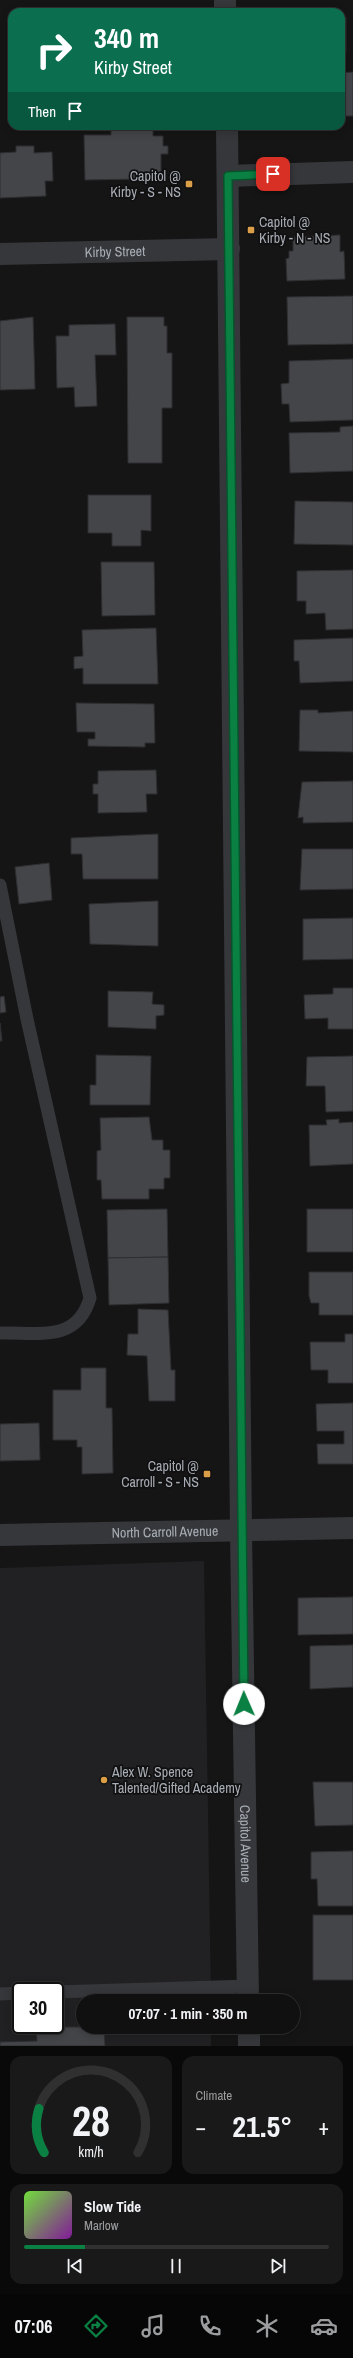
<!DOCTYPE html>
<meta charset="utf-8">
<style>
:root{--surface:#101010;--page:#191919;--text:#f1f3f6;--muted:#9c9d9f;--line:#303030;--accent:#0b8043}
body{margin:0;font-family:"Archivo Narrow",sans-serif;background:var(--page);color:var(--text);height:100vh;display:flex;flex-direction:column;font-size:15px;white-space:nowrap}
*{box-sizing:border-box;margin:0}
p{font-size:13px;color:var(--muted)}
.icon{flex:none;width:22px;height:22px;fill:none;stroke:currentColor;stroke-width:2;stroke-linecap:round;stroke-linejoin:round}
.map{position:relative;height:2046px;overflow:hidden}
.side{display:flex;flex-direction:column;gap:10px;padding:10px;background:#090909;flex:1}
.side>*{flex:none}
.banner{position:absolute;left:8px;top:8px;width:337px;height:122px;border-radius:12px;box-shadow:0 2px 10px #0003,0 0 0 1px var(--line);background:#0b6e4f;color:#fff;overflow:hidden}
.speed{position:absolute;left:12px;top:1982px;display:flex;gap:8px;font-size:20px;font-weight:700;text-align:center}
.speed>*{display:grid;place-content:center;width:52px;height:52px;border-radius:50%;background:var(--surface);box-shadow:0 2px 10px #0003,0 0 0 1px var(--line);line-height:1}
.speed .limit{border:2px solid #111;border-radius:6px;background:#fff;color:#111}
.pin{position:absolute;display:grid;place-items:center;width:34px;height:34px;color:#fff;margin:-17px;border-radius:8px;box-shadow:0 2px 6px #0006}
.me{position:absolute;width:44px;margin:-22px;rotate:359deg;stroke-linejoin:round;filter:drop-shadow(0 0 3px #0008)}
.turn{display:flex;align-items:center;gap:14px;height:84px;padding:0 20px;font-size:18px}
.turn .icon{width:52px;height:52px;stroke-width:2.5}
.turn b{display:block;font-size:28px;line-height:34px}
.then{display:flex;align-items:center;height:38px;padding:0 20px;background:#0003;gap:8px;font-size:15px}
.big{font-size:30px;font-weight:700;line-height:1.1}
.side .card{flex:1;display:flex;flex-direction:column;justify-content:center;gap:6px;min-width:0;padding:0 14px;border-radius:12px;background:var(--page)}
.side .dial{align-items:center;gap:0}
.dial svg{height:104px;overflow:visible;fill:none;stroke:var(--line);stroke-width:7;stroke-linecap:round;text-anchor:middle}
.dial text{fill:var(--text);stroke:none}
.song{display:flex;align-items:center;gap:12px}
.cover{width:48px;height:48px;border-radius:6px;background:linear-gradient(135deg,hsl(100 70% 55%),hsl(290 70% 35%))}
.played{height:4px;border-radius:2px;background:linear-gradient(90deg,var(--accent) 20%,var(--line) 20%)}
.keys{display:flex;justify-content:space-around;direction:ltr}
.heat{display:flex;justify-content:space-between;align-items:center;font-size:22px;direction:ltr}
.side .tiles{flex:1;display:grid;gap:10px;grid-template-columns:1fr 1fr}
.card:last-child{grid-column:span 2}
.trip{position:absolute;left:76px;top:1994px;width:224px;height:40px;border-radius:20px;background:var(--surface);box-shadow:0 2px 10px #0003,0 0 0 1px var(--line);font-weight:700;line-height:40px;text-align:center}
.tabs{display:flex;height:64px;justify-content:space-around;align-items:center;background:#060606;color:var(--muted)}
.tabs .icon{width:28px;height:28px}
.tabs .current{color:var(--accent)}
.tabs b{font-size:18px;color:var(--text)}
.map>svg:first-child{display:block}
.built{fill:#212123;fill-rule:evenodd}
.building{fill:#444549;stroke:#2f2f32}
.lines{fill:none;stroke-linecap:round;stroke-linejoin:round}
.service{stroke:#36373b;stroke-width:13}
.minor{stroke:#36373b;stroke-width:22}
.tertiary{stroke:#36373b;stroke-width:22}
.route-casing{stroke:#07532c;stroke-width:10}
.route{stroke:#0b8043;stroke-width:7}
.poi-dot{fill:#db9f48;stroke:#101011;stroke-width:1.5}
.labels{text-anchor:middle;stroke-width:3.5;stroke-linejoin:round;paint-order:stroke}
.poi-label{font-size:14px;fill:#a8adb5;stroke:#101011;text-anchor:end}
.street-label{font-size:14px;fill:#a8adb5;stroke:#101011}
</style>
<div class="map">
<svg width="353" height="2046" viewBox="0 0 353 2046">
<rect width="100%" height="100%" fill="#151516"/>
<!-- built -->
<path class="built" d="M204,1561L211,2001H83V2027H211V2046H0V1568ZM21,1991H55V2025H21Z"/>
<!-- building -->
<g class="building">
<path d="M340,9V12H287V11Z"/>
<rect x="341" y="18" width="5" height="34"/>
<path d="M353,72V116H341V73Z"/>
<path d="M153,128V136H163V146H168V154H161V175H139V179L85,180L84,135H111V129Z"/>
<path d="M16,146H34V153L52,152L53,181H45L46,196L0,198V153L16,152Z"/>
<path d="M340,235V252L344,251L345,279L287,281L286,259L289,258V251H293V237Z"/>
<path d="M353,296V344L288,345L287,297Z"/>
<path d="M33,317L35,389L0,390V321Z"/>
<path d="M127,317H164V326H167V353H172V408H162V463H128Z"/>
<path d="M115,324L116,355H95L97,406L75,407L74,387L57,388L56,336H69V325Z"/>
<path d="M353,359V420L290,422L289,404H282L281,384L289,383V361Z"/>
<path d="M353,426V471L290,473L289,433L340,432V427Z"/>
<path d="M88,495H151V531L141,530V546H112V533H88Z"/>
<path d="M295,501L353,502V545L294,544Z"/>
<path d="M101,562H154L155,615L102,616Z"/>
<path d="M353,570V629L326,630L325,613L306,614V601H297V571Z"/>
<path d="M156,628L158,684H83V668L74,669V657L83,656L82,630Z"/>
<path d="M353,638V681L300,683L299,661H294V640Z"/>
<path d="M76,703L154,704L155,743H145V747L88,746V739H95V732H77Z"/>
<path d="M300,710H318V713L353,711V752L299,751Z"/>
<path d="M156,770L157,794H146L147,812L98,813V794H93V784H98V771Z"/>
<path d="M353,781V822L303,823V817L298,818L302,782Z"/>
<path d="M158,834V879H83L82,854H71V838Z"/>
<path d="M302,849H353V889L300,890Z"/>
<path d="M49,863L52,900L19,904L15,867Z"/>
<path d="M158,901V946L90,944L89,904Z"/>
<path d="M353,918V959L303,960V919Z"/>
<path d="M333,988H353V1029H328V1018L305,1019L304,995L333,994Z"/>
<path d="M108,991L153,992L152,1004L164,1005V1015L156,1016V1029L108,1027Z"/>
<path d="M4,996L6,1012L0,1013V997Z"/>
<path d="M0,1023L2,1041H0Z"/>
<path d="M96,1055L151,1056L150,1105H90V1085H96Z"/>
<path d="M353,1056V1111L326,1112L325,1086H306L307,1057Z"/>
<path d="M149,1117L152,1140H163V1150H170V1178H164V1189H149V1199H102L101,1180H97V1151L101,1150L100,1118Z"/>
<path d="M339,1119V1123L353,1122V1164L310,1166L309,1125H327L326,1120Z"/>
<path d="M167,1209L168,1257L108,1258L107,1210Z"/>
<rect x="307" y="1209" width="46" height="43"/>
<path d="M168,1257L169,1303L109,1305L108,1258Z"/>
<path d="M309,1272H353V1315H319V1303H311L309,1296Z"/>
<path d="M138,1309L168,1310L171,1370H175V1401H149L147,1356L127,1355L128,1334H138Z"/>
<path d="M345,1334H353V1383H328V1370H311L310,1342H345Z"/>
<path d="M81,1368H106V1408H112L113,1473L82,1474V1447H77V1440H53V1390H81Z"/>
<path d="M353,1403V1464H318L317,1444H344V1431H317L316,1404Z"/>
<path d="M39,1423L40,1460L0,1461V1424Z"/>
<path d="M353,1597V1634L298,1635V1598Z"/>
<path d="M353,1645V1687L310,1689V1646Z"/>
<path d="M313,1782H353V1825L315,1826Z"/>
<path d="M353,1851V1906H318L317,1879H311V1852Z"/>
<rect x="313" y="1915" width="40" height="65"/>
<path d="M36,2027H104L105,2046H0V2042L37,2041Z"/>
</g>
<g class="lines">
<!-- service -->
<g class="service">
<path d="M0,885L27,1019L90,1298C77,1343 38,1332 0,1333"/>
<path d="M55,1992L248,1986"/>
<path d="M0,1994L21,1993"/>
</g>
<!-- minor -->
<g class="minor">
<path d="M225,0V12"/>
<path id="s1" d="M227,126L241,1531L248,2001"/>
<path d="M228,176L353,172"/>
<path id="s2" d="M0,254L229,249"/>
<path d="M249,2027V2046"/>
</g>
<!-- tertiary -->
<path class="tertiary" id="s3" d="M0,1535L353,1528"/>
</g>
<g class="lines">
<!-- route casing -->
<g class="route-casing">
<path id="route" d="M244,1704L228,176L273,174"/>
</g>
<!-- route -->
<use href="#route" class="route"/>
</g>
<!-- markers -->
<g class="poi-dot">
<rect x="185" y="180" width="8" height="8" rx="2"/>
<rect x="247" y="226" width="8" height="8" rx="2"/>
<rect x="203" y="1470" width="8" height="8" rx="2"/>
<circle cx="104" cy="1780" r="4"/>
</g>
<g class="labels">
<!-- poi labels -->
<g class="poi-label">
<text x="181" y="181">Capitol @<tspan x="181" dy="16">Kirby - S - NS</tspan></text>
<text x="259" y="227" text-anchor="start">Capitol @<tspan x="259" dy="16">Kirby - N - NS</tspan></text>
<text x="199" y="1471">Capitol @<tspan x="199" dy="16">Carroll - S - NS</tspan></text>
<text x="112" y="1777" text-anchor="start">Alex W. Spence<tspan x="112" dy="16">Talented/Gifted Academy</tspan></text>
</g>
<!-- street labels -->
<g class="street-label">
<text dy="5" stroke="none"><textPath href="#s2" startOffset="115">Kirby Street</textPath></text>
<text dy="5" stroke="none"><textPath href="#s3" startOffset="165">North Carroll Avenue</textPath></text>
<text dy="5" stroke="none"><textPath href="#s1" startOffset="1718">Capitol Avenue</textPath></text>
</g>
</g>
</svg>
<div class="speed"><div class="limit">30</div></div>
<div class="pin" style="left:273px;top:174px;background:#d93025"><svg class="icon" aria-label="arrive" viewBox="0 0 24 24"><path d="M6 21V4h12l-3 4 3 4H6"/></svg></div>
<svg class="me" style="left:244px;top:1704px" viewBox="-20 -20 40 40"><circle r="19" fill="#fff"/><path d="M0-13L10 11 0 6-10 11z" fill="#0b8043"/></svg>
<div class="trip">07:07 · 1 min · 350 m</div>
<div class="banner">
<div class="turn"><svg class="icon" aria-label="right" viewBox="0 0 24 24"><path d="M7 20v-9h11M14 6l5 5-5 5"/></svg><div><b>340 m</b>Kirby Street</div></div>
<div class="then">Then<svg class="icon" aria-label="arrive" viewBox="0 0 24 24"><path d="M6 21V4h12l-3 4 3 4H6"/></svg></div>
</div>
</div>
<section class="side">
<div class="tiles">
<div class="card dial"><svg viewBox="0 0 100 80">
<path d="M14 69A42 42 0 1 1 86 69"/>
<path d="M14 69A42 42 0 0 1 10 35" stroke="#0b8043"/>
<text x="50" y="56" font-size="32" font-weight="700">28</text>
<text x="50" y="72" font-size="11">km/h</text>
</svg></div>
<div class="card"><p>Climate</p>
<div class="heat"><a>−</a><b class="big">21.5°</b><a>+</a></div>
</div>
<div class="card">
<div class="song"><i class="cover"></i><div><b>Slow Tide</b><p>Marlow</p></div></div>
<div class="played"></div>
<div class="keys"><svg class="icon" aria-label="previous" viewBox="0 0 24 24"><path d="M18 5L8 12l10 7zM5 5v14"/></svg><svg class="icon" aria-label="pause" viewBox="0 0 24 24"><path d="M8 5v14M16 5v14"/></svg><svg class="icon" aria-label="next" viewBox="0 0 24 24"><path d="M6 5l10 7-10 7zM19 5v14"/></svg></div>
</div>
</div>
</section>
<nav class="tabs">
<b>07:06</b>
<svg class="icon current" aria-label="directions" viewBox="0 0 24 24"><path d="M12 3l9 9-9 9-9-9zM9 14v-3h6M13 9l2 2-2 2"/></svg>
<svg class="icon" aria-label="music" viewBox="0 0 24 24"><path d="M9 18V5l10-2v13"/><circle cx="6" cy="18" r="3"/><circle cx="16" cy="16" r="3"/></svg>
<svg class="icon" aria-label="phone" viewBox="0 0 24 24"><path d="M5 4h4l2 5-3 2q2 4 5 5l2-3 5 2v4C11 20 4 13 5 4z"/></svg>
<svg class="icon" aria-label="climate" viewBox="0 0 24 24"><path d="M12 3v18M4 7l16 10M4 17L20 7"/></svg>
<svg class="icon" aria-label="car" viewBox="0 0 24 24"><path d="M5 17H2v-5l4-1 3-4h7l3 4 3 1v5h-3M9 17h6M6 11h13"/><circle cx="7" cy="17" r="2"/><circle cx="17" cy="17" r="2"/></svg>
</nav>
